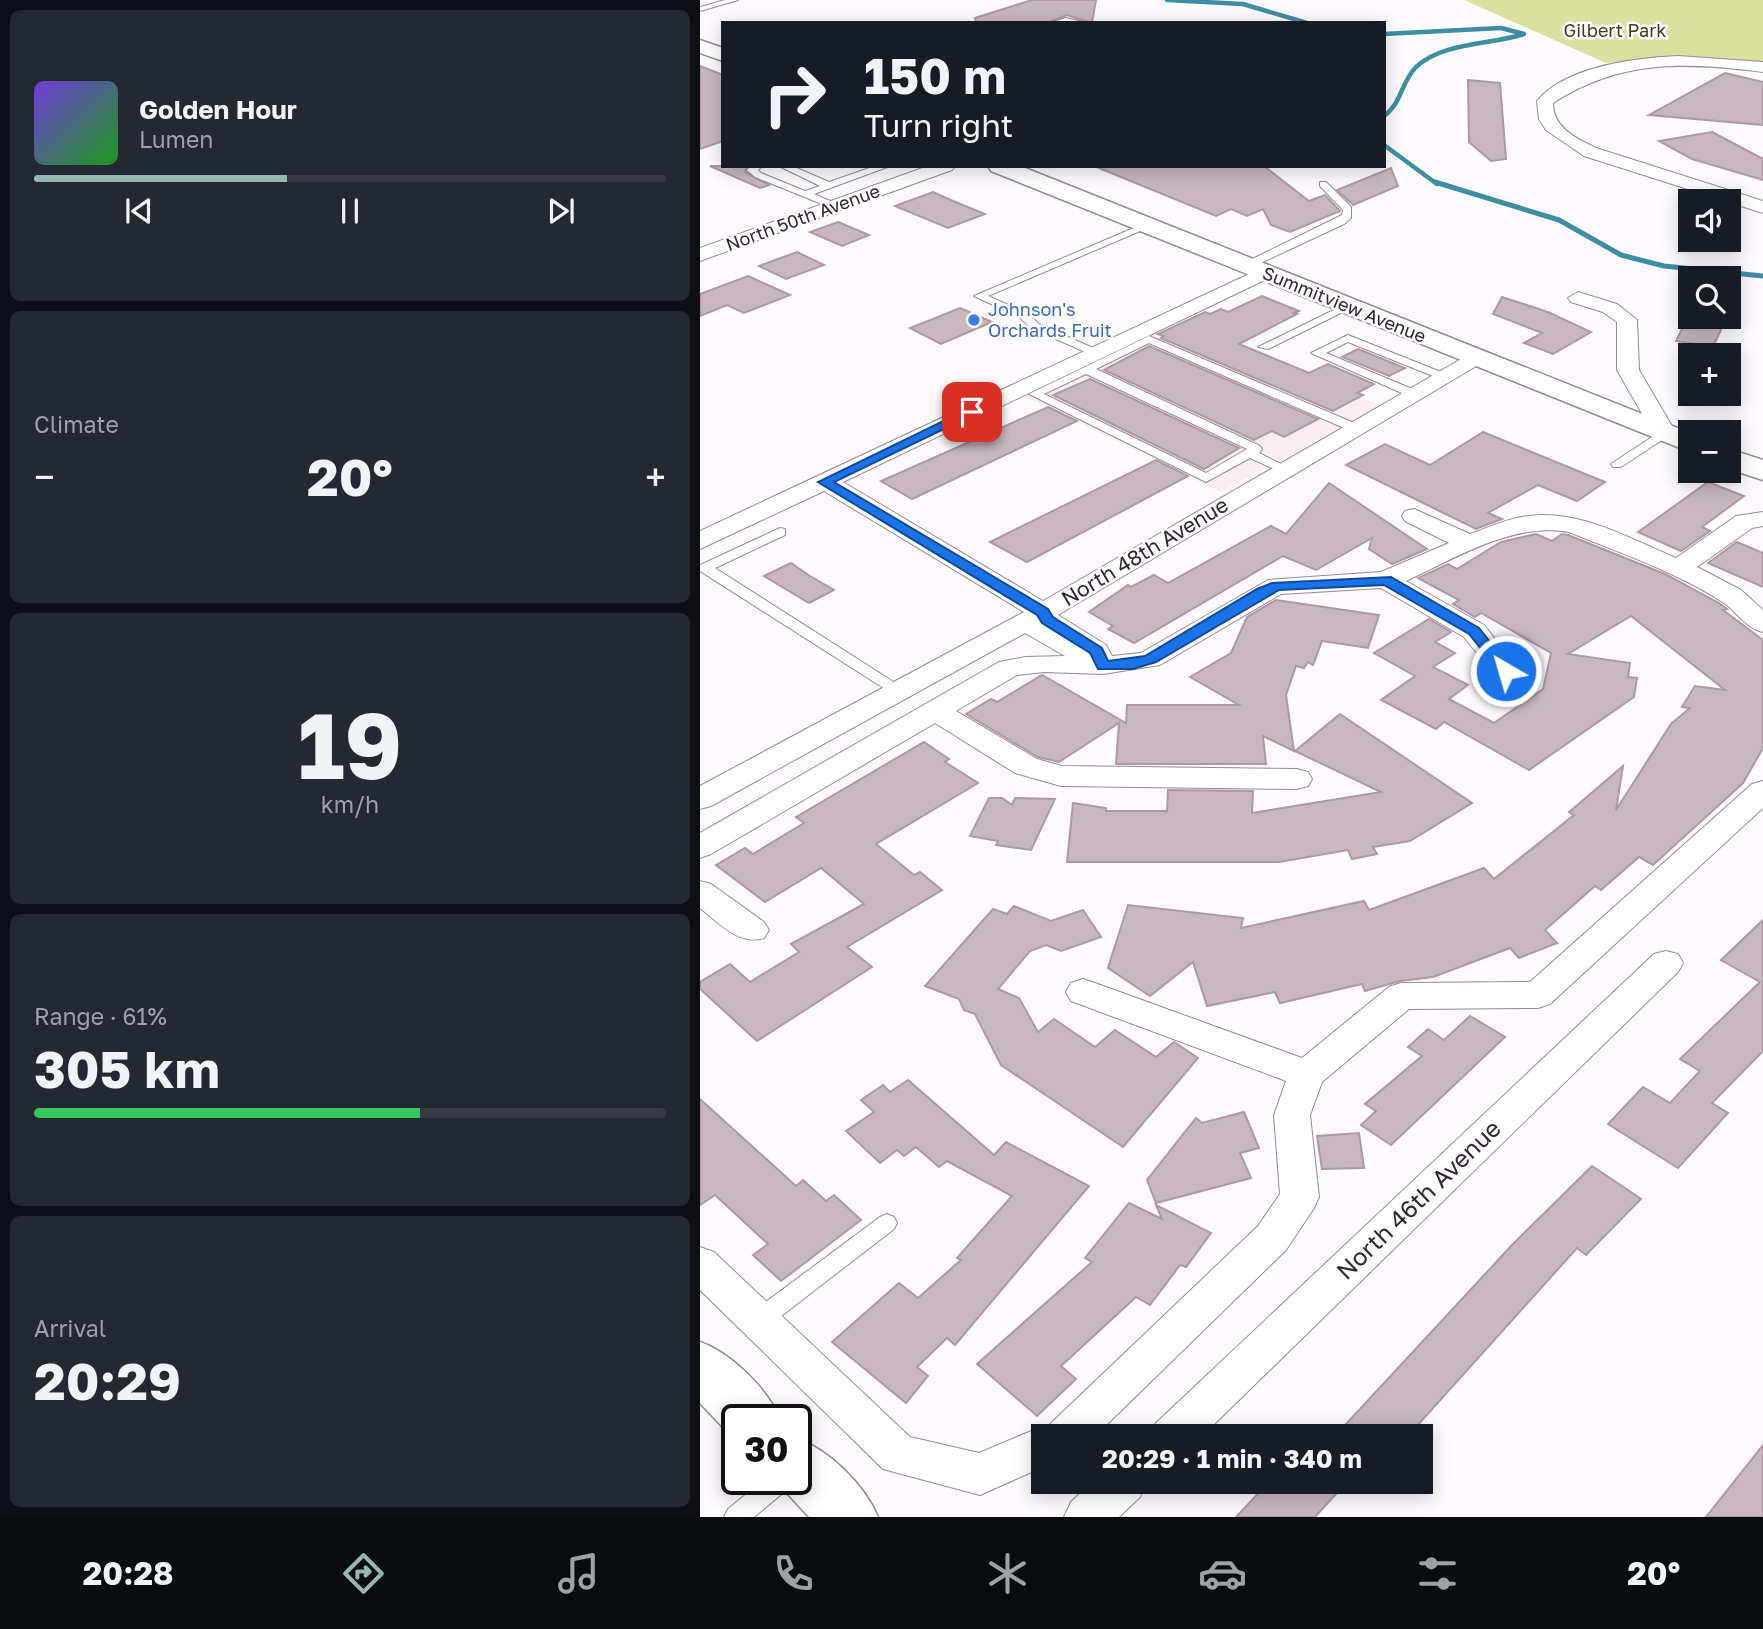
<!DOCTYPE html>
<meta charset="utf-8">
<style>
:root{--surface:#171b24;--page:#242831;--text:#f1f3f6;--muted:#9ea1a6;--line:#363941;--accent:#98b6b0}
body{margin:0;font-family:"Golos Text",sans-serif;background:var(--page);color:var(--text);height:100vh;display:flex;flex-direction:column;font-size:26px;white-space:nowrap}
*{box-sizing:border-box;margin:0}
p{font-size:23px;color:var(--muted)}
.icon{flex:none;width:38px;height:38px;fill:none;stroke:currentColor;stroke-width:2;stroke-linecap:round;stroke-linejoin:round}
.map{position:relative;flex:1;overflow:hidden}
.drawer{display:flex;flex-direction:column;gap:10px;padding:10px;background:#0d0f14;width:700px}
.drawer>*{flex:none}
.top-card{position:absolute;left:21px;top:21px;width:665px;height:147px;border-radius:0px;box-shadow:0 4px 18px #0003;background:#171b24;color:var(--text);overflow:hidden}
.buttons{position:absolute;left:978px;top:189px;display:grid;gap:14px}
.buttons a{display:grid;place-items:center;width:63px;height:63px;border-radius:0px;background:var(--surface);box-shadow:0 4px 18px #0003;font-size:35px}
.speed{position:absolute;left:21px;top:1404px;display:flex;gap:14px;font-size:35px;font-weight:700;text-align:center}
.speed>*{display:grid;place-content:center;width:91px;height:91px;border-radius:50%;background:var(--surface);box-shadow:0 4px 18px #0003;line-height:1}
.speed .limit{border:4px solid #111;border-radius:10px;background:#fff;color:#111}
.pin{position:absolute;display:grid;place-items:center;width:60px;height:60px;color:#fff;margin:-30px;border-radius:14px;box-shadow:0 4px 10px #0006}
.me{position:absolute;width:77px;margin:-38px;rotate:322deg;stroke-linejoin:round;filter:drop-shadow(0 0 5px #0008)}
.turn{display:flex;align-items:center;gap:24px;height:147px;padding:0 28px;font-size:32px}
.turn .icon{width:91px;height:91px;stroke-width:2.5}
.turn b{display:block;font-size:49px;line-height:60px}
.big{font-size:52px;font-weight:700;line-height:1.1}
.drawer .tile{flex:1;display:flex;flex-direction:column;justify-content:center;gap:10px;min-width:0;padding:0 24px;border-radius:10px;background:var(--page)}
.drawer .dial{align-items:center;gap:0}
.dial b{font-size:91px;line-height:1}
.song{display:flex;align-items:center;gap:21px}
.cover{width:84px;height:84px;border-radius:10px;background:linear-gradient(135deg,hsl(260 70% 55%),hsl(120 70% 35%))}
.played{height:7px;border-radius:4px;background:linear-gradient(90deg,var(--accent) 40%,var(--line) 40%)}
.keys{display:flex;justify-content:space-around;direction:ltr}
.heat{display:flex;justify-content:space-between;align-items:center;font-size:38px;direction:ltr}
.charge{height:10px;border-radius:5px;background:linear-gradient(90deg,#34c759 61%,var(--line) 0)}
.trip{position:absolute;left:331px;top:1424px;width:402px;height:70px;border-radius:0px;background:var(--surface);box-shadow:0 4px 18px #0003;font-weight:700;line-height:70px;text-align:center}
.menu{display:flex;height:112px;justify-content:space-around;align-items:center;background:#090b0e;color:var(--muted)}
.menu .icon{width:49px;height:49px}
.menu .selected{color:var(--accent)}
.menu b{font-size:32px;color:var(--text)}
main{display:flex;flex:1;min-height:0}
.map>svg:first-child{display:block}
.industrial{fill:#fcedf2}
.green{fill:#d9e0a0}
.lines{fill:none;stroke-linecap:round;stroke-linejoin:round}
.stream-far1{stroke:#3e8da3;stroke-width:4.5}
.stream{stroke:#3e8da3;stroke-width:5}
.building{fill:#c9b6bf;stroke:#ac99a2;stroke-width:2}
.service-casing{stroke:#948a99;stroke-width:2}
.minor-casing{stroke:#948a99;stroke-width:2}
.tertiary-casing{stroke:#948a99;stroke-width:3}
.primary-casing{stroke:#948a99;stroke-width:3}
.service{fill:#fff;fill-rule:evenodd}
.minor{fill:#fff;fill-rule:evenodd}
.tertiary{fill:#fff;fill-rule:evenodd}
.primary{fill:#fff;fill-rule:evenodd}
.route{fill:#1a73e8;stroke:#114b97;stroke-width:2}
.shop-dot{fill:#3f7fe0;stroke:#fdfbfe;stroke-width:2.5}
.labels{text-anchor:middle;stroke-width:5;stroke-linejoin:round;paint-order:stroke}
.far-park-label{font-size:18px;fill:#3b3e1a;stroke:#fdfbfe}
.far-street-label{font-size:18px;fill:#2d292f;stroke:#fdfbfe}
.far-shop-label{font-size:18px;fill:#366cbe;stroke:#fdfbfe;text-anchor:start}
.street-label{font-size:21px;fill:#2d292f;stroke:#fdfbfe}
.near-street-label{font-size:24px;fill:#2d292f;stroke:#fdfbfe}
</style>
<main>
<section class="drawer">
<div class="tile">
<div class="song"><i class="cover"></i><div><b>Golden Hour</b><p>Lumen</p></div></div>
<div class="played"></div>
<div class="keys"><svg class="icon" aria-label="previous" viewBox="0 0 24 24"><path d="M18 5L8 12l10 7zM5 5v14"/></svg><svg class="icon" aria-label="pause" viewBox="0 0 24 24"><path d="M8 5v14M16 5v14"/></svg><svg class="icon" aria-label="next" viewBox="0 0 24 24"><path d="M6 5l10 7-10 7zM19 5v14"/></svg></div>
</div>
<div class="tile"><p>Climate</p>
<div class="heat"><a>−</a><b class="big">20°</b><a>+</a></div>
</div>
<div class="tile dial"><b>19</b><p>km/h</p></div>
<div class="tile"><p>Range · 61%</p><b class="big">305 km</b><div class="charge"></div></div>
<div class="tile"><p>Arrival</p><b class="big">20:29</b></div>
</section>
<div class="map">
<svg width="1063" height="1517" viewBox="0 0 1063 1517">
<rect width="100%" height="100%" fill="#fdfbfe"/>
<!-- industrial -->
<path class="industrial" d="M482,321L680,406L521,492L322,395Z"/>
<!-- green -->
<path class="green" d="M764,0H1063V63L988,57L906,63Z"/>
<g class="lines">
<!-- stream-far1 -->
<g class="stream-far1">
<path d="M467,0L543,4L607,23"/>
<path d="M684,34L801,28L824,34C791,45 743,42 716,67C701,82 702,103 684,116"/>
<path d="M684,145L737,184"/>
</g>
<!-- stream -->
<path class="stream" d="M735,182L859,220L921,255L964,266L1063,276"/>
</g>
<!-- building -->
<g class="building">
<path d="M332,0H396L392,23L367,15L347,23H276L275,18Z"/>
<path d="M0,66L23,75V141L0,149Z"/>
<path d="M1025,73L1063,82V125L949,115Z"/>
<path d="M768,80L800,83L806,159L791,161L769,142Z"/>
<path d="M1012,132L1063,159V180L992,159L959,141Z"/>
<path d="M10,166H47L45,172L69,185L60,188Z"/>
<path d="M394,166H564L609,201L625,195L640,211L590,232L571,225L563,209L547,216L531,209L516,216Z"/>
<path d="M691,168L698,186L653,205L637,190Z"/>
<path d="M233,192L253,201L285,214L248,228L195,206Z"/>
<path d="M138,222L169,235L142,246L110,232Z"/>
<path d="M97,252L124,265L86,279L59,266Z"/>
<path d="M48,276L90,295L44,313L27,305L0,316V294Z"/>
<path d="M562,296L599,311L594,313L597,314L539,344L609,373L628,364L674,384L657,393L663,395L633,411L461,338L464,336L458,334L505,312L510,314L521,309L528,312Z"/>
<path d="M802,297L848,312L891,332L853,354L824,343L842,333L793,314Z"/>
<path d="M260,308L292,322L241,344L210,328Z"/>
<path d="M990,313V317L1026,319L1013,347L976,341Z"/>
<path d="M449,346L618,419L584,437L572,431L554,440L404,370Z"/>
<path d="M658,349L695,364L705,368L689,376L642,357Z"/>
<path d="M390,379L539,448L504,469L353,395Z"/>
<path d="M348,407L377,421L212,499L181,481Z"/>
<path d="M783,432L905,482L877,501L838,485L788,513L802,519L776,529L646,465L685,444L730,465Z"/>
<path d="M456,460L488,476L327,562L290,542Z"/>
<path d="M1008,482L1044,496L1002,527L1010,531L981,551L938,532Z"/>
<path d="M629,483L727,549L692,564L669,549L672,538L616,570L583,556L434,643L408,629L413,626L389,612L428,585L431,587L454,575L468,583L571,526L586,534Z"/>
<path d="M836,534L852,541L862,534L868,535L965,574L1019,603L1027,609L1023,610L1063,640V748L1043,783L953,865L939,857L901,890L895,886L845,930L857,943L819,958L810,948L733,977L700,981L665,991L662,984L580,1003L575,992L507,1006L493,962L450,996L408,968L428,905L543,918L541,928L664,901L669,910L784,868L794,879L874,815L869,812L923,766L916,810L971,724L990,708L982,707L995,686L1025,690L931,616L868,654L930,663L928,677L937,678L934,697L829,770L744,722L736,729L681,700L715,676L674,653L729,619L751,632L735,642L755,653L733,667L768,685L749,699L794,723L843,689L851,653L781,613L775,617L753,604L759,600L718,578L748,564L757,569L801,542Z"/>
<path d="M1037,542L1063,553V587L1008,563Z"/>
<path d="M91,563L110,576L134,590L109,603L64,576Z"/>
<path d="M576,600L679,615L668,648L622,641L613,665L608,662L604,668L596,666L586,695L594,751L563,736L566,764H416L419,723L359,762L338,757L266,714L291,699L297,702L342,675L426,723L427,705H539L490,677L531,653L547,617Z"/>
<path d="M640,714L772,803L710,841L673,847L677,854L652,859L648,850L579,862H367L373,803L406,808V811H467L468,790L553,791L552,813L681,792L595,751Z"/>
<path d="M224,742L249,759L245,762L278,783L176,844L214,875L220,872L242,890L147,947L172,967L57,1041L0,989V982L30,964L50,982L99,952L91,944L164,904L121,868L65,902L16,865L45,848L53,854L104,823L96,817Z"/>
<path d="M289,798H302L312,805L315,798L355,799L331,850L296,845L298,841L270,836Z"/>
<path d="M314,906L351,921L383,910L401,937L361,951L346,945L330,951L298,989L319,998L338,1032L354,1019L395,1047L415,1030L456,1057L474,1042L498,1058L423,1147L301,1065L275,1014L264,1010L259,999L225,986L293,909L307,914Z"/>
<path d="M1063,920V1051L1012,1103L1028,1113L978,1168L908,1124L943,1087L970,1103L1000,1071L980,1059L1060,982L1021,960Z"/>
<path d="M770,1016L805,1037L691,1145L661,1125L676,1111L665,1104L722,1056L708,1047L728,1029L744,1040Z"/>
<path d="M208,1080L294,1155L306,1142L389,1186L255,1345L247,1338L217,1367L228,1376L206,1403L132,1342L199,1283L218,1298L261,1260L257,1258L312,1196L247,1161L239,1167L216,1147L204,1156L197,1150L180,1163L146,1131L174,1112L161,1100L183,1085L190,1092Z"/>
<path d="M0,1099L96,1186L103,1180L126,1201L134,1195L161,1220L81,1281L53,1255L68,1244L15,1195L0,1205Z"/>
<path d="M544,1112L559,1148L540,1153L551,1178L456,1203L447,1180L496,1118L502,1123Z"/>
<path d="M659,1133L664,1168L622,1169L617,1136Z"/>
<path d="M892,1166L941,1199L886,1255L877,1248L707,1437H634L812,1245Z"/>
<path d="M429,1203L462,1219L456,1205L511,1233L486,1267L480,1265L450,1305L436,1297L361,1366L376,1379L337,1416L277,1364L392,1262L385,1258Z"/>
<path d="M1063,1445V1517H1006Z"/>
<path d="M569,1482H647L615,1517H536Z"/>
</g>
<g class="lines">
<!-- service casing -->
<g class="service-casing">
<g id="service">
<path d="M25,0H38L0,11V7Z"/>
<path d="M366,18L387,23H349Z"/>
<path d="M51,166H62L58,170L61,173L105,191L120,186L79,166H92L129,182L175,166H190L114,194L137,204V208L134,209L55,177L47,170Z"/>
<path d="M620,182H626L651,207V218L644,224L550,268H542V264L642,215L643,210L620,186Z"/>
<path d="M443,224L452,226L288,296L327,313L339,324L400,351V355H392L331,328L319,317L274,296Z"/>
<path d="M644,305L653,307L568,349L558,347Z"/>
<path d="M648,335L746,374L748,376L742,380L738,378L648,342L626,353L717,391L719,394L713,398L611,353Z"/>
<path d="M449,336L659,425L661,428L659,431H651L449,343L396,369L560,446L562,449L559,453L591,469L585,473L581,472L550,458L506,482L329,394ZM386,374L547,449L506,473L344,394Z"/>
<path d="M964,429L968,430V436L921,467H913L911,464Z"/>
<path d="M80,528L85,529V535L15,568L203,688L206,691L203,694H193L0,571V565Z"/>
<path d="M187,1214L194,1217L197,1223L194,1229L67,1327L59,1329L51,1327L48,1320L51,1313L180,1217Z"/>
<path d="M65,1479H94L90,1487L54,1517H24L28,1509Z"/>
</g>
</g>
<!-- minor casing -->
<g class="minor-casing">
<g id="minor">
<path d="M978,56L1063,62V72C986,62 921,59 853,103C853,128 876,138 896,148L1063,201V213L884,156L846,130L839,119L837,101C866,66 936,58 978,56Z"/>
<path d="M228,166H255L252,170L0,261V248Z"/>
<path d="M564,267L574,273L571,277L143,482L343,601L775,351L783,352L786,357L783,362L358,615L406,645L412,656L441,653L568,580L681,572L749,543L705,521L702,516L705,511L714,509L770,534C787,528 804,520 822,517C876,507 928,538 976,558L1036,516L1063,512V526L1052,528L997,567L1041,590L1063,610V632C1045,628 1036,610 1021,601C974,571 920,553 869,532C813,522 756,558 706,581L784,625L820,671L816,677L806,679L796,677L764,637L681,588L581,594L460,665L403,674L344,672L317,675L256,711L337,759L362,766L597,769L608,772L612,779L608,786L597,789L361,786L315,773L235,723L11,854L0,858V833L299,662L326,657L365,656L325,633L11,806L0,809V786L324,612L124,491L0,549V531Z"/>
<path d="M878,292L917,304L937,320L939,370L976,433L972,438H956L917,370V322L903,312L871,302L868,298Z"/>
<path d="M1063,781V808L850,1004L838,1008L709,1009L622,1082L610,1115L619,1197L614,1208L586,1250L394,1437H343V1467L280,1495L183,1469L0,1290V1247L14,1252L210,1437L279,1453L343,1426L347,1427L558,1226L580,1194L574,1115L586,1081L371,1001L366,992L371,983L383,979L395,983L602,1058L689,987L701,983L830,982L1052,784Z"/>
<path d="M0,881L11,884L64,922L69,930L64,938C39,946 19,923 0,908Z"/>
<path d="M966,951L978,954L983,963L978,972L501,1437H449L456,1423L954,954Z"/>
<path d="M392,1482H446L440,1497L419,1517H364L371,1502Z"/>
</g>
</g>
<!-- tertiary casing -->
<g class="tertiary-casing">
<g id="tertiary">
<path d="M0,1342C31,1353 67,1388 80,1419H37V1439L32,1437L0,1403Z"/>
<path d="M96,1438C129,1450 164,1484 178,1517H109L74,1479H96Z"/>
</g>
</g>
<!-- primary casing -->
<g class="primary-casing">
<g id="primary">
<path d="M0,40L23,48V61L0,53Z"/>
<path d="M288,166H320L990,433V452L291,171Z"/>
<path d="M1029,449L1063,460V480L1029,469Z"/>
</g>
</g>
<!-- service -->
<use href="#service" class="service"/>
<!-- minor -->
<use href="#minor" class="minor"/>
<!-- tertiary -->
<use href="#tertiary" class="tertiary"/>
<!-- primary -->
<use href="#primary" class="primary"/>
</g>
<!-- route -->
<path class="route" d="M268,409L279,412L134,482L348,609L353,617L402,648L408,661L445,656L557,589L572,583L691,577L779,628L813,671L806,676L801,674L769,634L684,585L579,590L456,662L433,669H398L390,653L342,623L337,615L118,482Z"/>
<!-- markers -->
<circle class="shop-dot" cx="274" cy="320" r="7"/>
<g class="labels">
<!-- far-park labels -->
<g class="far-park-label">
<text x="915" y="37">Gilbert Park</text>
</g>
<!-- far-street labels -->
<g class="far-street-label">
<text transform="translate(103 218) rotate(-20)" y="6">North 50th Avenue</text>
<text transform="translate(644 305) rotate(22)" y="6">Summitview Avenue</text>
</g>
<!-- far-shop labels -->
<g class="far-shop-label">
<text x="288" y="316">Johnson's<tspan x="288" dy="21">Orchards Fruit</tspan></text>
</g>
<!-- street labels -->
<g class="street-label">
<text transform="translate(445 552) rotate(-31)" y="7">North 48th Avenue</text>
</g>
<!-- near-street labels -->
<g class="near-street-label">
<text transform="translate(719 1200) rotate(-44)" y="8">North 46th Avenue</text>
</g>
</g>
</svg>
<div class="buttons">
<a><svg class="icon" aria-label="sound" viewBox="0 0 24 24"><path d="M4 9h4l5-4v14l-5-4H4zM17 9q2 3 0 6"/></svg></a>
<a><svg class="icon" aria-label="search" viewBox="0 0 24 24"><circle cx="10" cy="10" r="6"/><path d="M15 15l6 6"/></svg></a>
<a>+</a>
<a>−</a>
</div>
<div class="speed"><div class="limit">30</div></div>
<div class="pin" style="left:272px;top:412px;background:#d93025"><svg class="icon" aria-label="arrive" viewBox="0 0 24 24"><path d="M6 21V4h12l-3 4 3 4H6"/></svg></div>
<svg class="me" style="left:806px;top:671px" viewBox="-20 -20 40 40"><circle r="17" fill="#1a73e8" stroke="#fff" stroke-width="3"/><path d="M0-11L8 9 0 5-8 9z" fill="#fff"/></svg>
<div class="trip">20:29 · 1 min · 340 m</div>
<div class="top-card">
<div class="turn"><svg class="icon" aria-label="right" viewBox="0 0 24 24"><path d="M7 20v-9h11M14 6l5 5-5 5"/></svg><div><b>150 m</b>Turn right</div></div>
</div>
</div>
</main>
<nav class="menu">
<b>20:28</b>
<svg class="icon selected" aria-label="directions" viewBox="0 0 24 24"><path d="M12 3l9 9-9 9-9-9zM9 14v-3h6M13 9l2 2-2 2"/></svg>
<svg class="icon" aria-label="music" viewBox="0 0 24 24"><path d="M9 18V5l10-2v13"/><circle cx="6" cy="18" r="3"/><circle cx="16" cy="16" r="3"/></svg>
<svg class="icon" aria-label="phone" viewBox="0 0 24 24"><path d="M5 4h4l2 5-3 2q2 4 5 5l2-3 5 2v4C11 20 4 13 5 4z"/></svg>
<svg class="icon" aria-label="climate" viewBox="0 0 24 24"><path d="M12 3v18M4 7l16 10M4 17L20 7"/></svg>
<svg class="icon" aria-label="car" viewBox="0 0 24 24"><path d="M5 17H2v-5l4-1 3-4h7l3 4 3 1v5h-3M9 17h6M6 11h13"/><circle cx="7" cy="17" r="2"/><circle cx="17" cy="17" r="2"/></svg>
<svg class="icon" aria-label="filters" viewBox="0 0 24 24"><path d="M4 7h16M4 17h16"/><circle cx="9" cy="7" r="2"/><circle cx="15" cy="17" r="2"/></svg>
<b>20°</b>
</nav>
